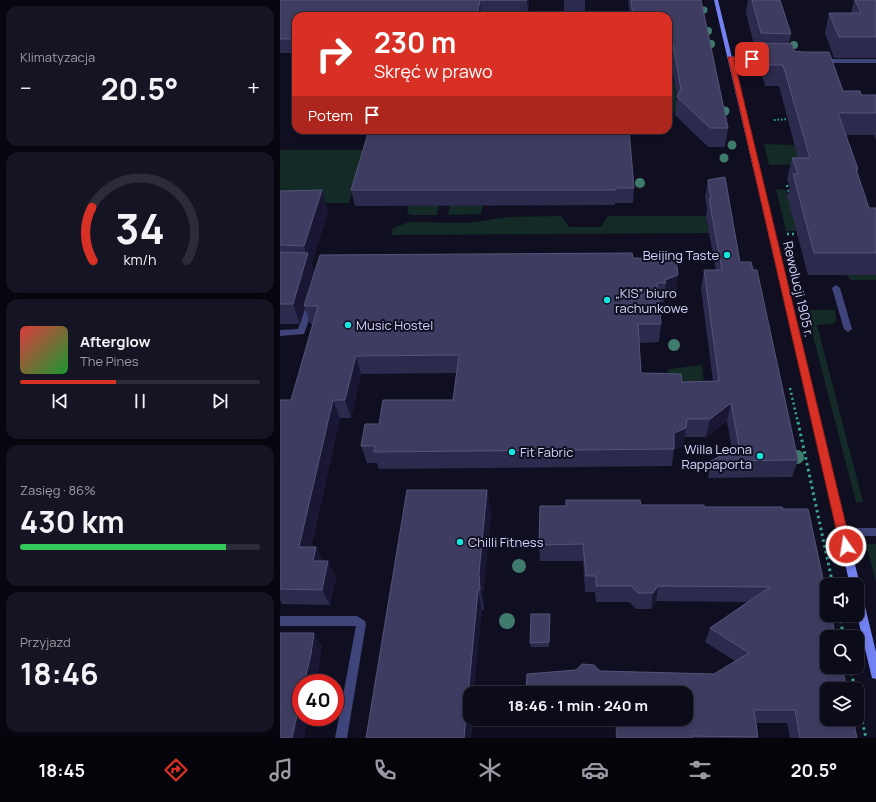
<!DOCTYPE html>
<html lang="pl">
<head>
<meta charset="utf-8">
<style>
  body { margin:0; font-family:Manrope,sans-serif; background:#151422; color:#f1f3f6; height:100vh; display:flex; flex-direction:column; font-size:15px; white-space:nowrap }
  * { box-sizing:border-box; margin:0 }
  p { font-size:13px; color:#9a9ba2 }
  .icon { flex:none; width:22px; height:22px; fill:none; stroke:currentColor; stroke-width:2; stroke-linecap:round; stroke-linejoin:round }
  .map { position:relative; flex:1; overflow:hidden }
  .sheet { display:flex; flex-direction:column; gap:6px; padding:6px; background:#07060e; width:280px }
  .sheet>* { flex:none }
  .banner { position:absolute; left:12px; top:12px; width:380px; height:122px; border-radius:12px; box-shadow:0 2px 6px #0003,0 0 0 1px #2c2b38; background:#d93025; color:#fff; overflow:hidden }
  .controls { position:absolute; left:540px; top:578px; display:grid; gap:8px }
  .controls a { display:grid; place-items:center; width:44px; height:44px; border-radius:8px; background:#0c0b19; box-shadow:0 2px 6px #0003,0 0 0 1px #2c2b38; font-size:20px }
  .speed { position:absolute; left:12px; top:674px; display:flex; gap:8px; font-size:20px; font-weight:700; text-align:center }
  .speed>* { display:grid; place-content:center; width:52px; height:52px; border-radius:50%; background:#0c0b19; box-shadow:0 2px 6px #0003,0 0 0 1px #2c2b38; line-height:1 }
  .speed .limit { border:6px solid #d22; background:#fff; color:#111 }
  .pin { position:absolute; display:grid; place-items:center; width:34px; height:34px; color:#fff; margin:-17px; border-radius:8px; box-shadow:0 2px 6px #0006 }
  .me { position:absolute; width:44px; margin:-22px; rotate:347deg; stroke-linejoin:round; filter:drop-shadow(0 0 3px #0008) }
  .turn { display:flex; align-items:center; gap:14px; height:84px; padding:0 16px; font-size:18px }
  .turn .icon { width:52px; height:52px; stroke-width:2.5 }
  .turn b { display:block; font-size:28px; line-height:34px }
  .then { display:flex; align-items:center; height:38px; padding:0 16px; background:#0003; gap:8px; font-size:15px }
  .big { font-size:30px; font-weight:700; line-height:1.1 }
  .sheet .widget { flex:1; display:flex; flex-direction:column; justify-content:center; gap:6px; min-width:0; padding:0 14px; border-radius:12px; background:#151422 }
  .sheet .dial { align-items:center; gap:0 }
  .dial svg { height:104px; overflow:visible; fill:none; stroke:#2c2b38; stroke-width:7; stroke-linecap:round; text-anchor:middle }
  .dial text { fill:#f1f3f6; stroke:none }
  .song { display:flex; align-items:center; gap:12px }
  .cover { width:48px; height:48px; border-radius:6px; background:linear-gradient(135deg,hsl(0 70% 55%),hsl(130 70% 35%)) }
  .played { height:4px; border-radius:2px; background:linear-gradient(90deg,#d93025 40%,#2c2b38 40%) }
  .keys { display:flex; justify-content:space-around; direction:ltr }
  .heat { display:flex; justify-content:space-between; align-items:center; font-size:22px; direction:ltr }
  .charge { height:6px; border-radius:3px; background:linear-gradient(90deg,#34c759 86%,#2c2b38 0) }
  .trip { position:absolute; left:183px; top:686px; width:230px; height:40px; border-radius:12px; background:#0c0b19; box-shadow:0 2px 6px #0003,0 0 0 1px #2c2b38; font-weight:700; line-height:40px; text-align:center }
  .tabs { display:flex; height:64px; justify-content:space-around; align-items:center; background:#05040a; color:#9a9ba2 }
  .tabs .icon { width:28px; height:28px }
  .tabs .current { color:#d93025 }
  .tabs b { font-size:18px; color:#f1f3f6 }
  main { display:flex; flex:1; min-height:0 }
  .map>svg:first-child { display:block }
  .green { fill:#132a26 }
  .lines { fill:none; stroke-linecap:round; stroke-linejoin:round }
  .path-far2 { stroke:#39a992; stroke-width:2; stroke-dasharray:1.5 2; stroke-linecap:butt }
  .path-far1 { stroke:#39a992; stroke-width:2.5; stroke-dasharray:2 3; stroke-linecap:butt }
  .path { stroke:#39a992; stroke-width:3; stroke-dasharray:2.5 3.5; stroke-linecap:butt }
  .lane { fill:#3f457b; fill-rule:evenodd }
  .secondary { fill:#7382f2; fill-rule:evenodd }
  .tree { fill:#3f7b6c }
  .wall { fill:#2c2a4d }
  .shaded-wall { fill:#191734 }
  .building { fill:#3e3c60; stroke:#555478 }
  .route { fill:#d93025; stroke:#8d1f18 }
  .poi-dot { fill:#15e5dc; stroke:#100f21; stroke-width:1.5 }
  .labels { text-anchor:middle; stroke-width:4; stroke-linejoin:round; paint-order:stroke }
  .poi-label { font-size:13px; fill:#d3d4fb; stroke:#100f21; text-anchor:start }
  .street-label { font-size:13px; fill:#d3d4fb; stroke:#100f21 }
</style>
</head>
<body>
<main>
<section class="sheet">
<div class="widget"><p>Klimatyzacja</p>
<div class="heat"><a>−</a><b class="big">20.5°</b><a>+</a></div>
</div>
<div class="widget dial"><svg viewBox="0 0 100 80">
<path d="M14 69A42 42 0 1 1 86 69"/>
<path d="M14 69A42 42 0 0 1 13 28" stroke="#d93025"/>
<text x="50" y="56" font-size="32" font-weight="700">34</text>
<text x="50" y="72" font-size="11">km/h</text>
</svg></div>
<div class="widget">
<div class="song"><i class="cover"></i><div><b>Afterglow</b><p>The Pines</p></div></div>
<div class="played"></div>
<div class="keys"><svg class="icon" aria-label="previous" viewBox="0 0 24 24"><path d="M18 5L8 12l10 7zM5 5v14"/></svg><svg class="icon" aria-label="pause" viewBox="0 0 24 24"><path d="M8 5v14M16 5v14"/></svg><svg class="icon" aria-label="next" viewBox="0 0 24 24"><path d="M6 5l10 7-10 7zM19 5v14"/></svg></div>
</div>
<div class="widget"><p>Zasięg · 86%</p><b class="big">430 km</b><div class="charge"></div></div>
<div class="widget"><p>Przyjazd</p><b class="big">18:46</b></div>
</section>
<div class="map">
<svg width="596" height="738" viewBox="0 0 596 738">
  <rect width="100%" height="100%" fill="#100f21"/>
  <!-- green -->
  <path class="green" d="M201,15L352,16H201Z
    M396,82L407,85H395L398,111H388V84Z
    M484,144L516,145L520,163L545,164L489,165Z
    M0,150H85L69,203H0Z
    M496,189L506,190L517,231H506Z
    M129,205H159L157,215H130L127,212Z
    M170,205H203L201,214L168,215Z
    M281,216L289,227H321L328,216H429L426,219L429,233L111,235L113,228L129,222L187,223L229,217Z
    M566,274H596V280H571Z
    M531,310H555L556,321L553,324L537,325L583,502H576L527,313Z
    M422,365L426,399L381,388L389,369Z
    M586,544H596V582Z"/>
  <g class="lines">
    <!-- path-far2 -->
    <path class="path-far2" d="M494,120L508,119"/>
    <!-- path-far1 -->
    <path class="path-far1" d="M507,185L509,192
      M507,234H518
      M510,388L518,423"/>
    <!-- path -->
    <path class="path" d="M518,422L553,585
      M559,615L564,637
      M570,667L575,689
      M577,698L586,738"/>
    <!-- lane -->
    <path class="lane" d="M451,56L490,59L493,61L490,63L449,59V57Z
      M596,59V63H541L538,61L541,59Z
      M556,285L560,288L572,329L568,332L564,329L552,288Z
      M30,303L34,306L24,334L0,336V330L18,329L26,306Z
      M562,528H596V536H562L559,535L557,532L559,529Z
      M0,616H77L85,621L86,624L67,738H55L76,626H0Z"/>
    <!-- secondary -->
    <path class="secondary" d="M434,0H438L580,585L577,589V585H570Z
      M577,589L580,591L582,594L596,652V679L592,678L591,674L577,615Z"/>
  </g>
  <!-- trees -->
  <g class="tree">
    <circle cx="424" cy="10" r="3.5"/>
    <circle cx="428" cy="31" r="4"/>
    <circle cx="431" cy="44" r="4"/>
    <circle cx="514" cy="45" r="4"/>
    <circle cx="445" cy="111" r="4.5"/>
    <circle cx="452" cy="145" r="4.5"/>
    <circle cx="444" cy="158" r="4.5"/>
    <circle cx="360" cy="183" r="5"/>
    <circle cx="394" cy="345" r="6"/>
    <circle cx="517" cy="457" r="7"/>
    <circle cx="239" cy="566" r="7"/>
    <circle cx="227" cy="621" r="8"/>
  </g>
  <!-- wall -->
  <path class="wall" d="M0,0H249L248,14L16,16V53H0Z
    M284,0H305V15H284Z
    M348,0H421L448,128L445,147H428L395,115L397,96L391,63H388V16H350Z
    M468,0H500L511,34L509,44L514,51L563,91L581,95H596V140L594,135H566L578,169L577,173L589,208H596V275H528L507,196L510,187L507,179L512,158H518L499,86H485L479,64L480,57H477L466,13Z
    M574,0H596V58H554L545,33L549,13H571Z
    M428,180L460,262L518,460L512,477L428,478L431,461L452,450L447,421L426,437H405L403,446L394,449L392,466L99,469L97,463H87L81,446L99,424L173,400L177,373L81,374L71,418H60L31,547H36L43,561L56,577L50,605L2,604L0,600V400H11L33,324H30L25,308L20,324H0V191L48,211L32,263L34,272L353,258L396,259V294L384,298V302H379L381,324L379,342L359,343L361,373L402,382L433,381L421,289L424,270H436L426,217L427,210L425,198Z
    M354,188L353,203H335V205L75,206L71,190Z
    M207,490L211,513L203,593L204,610H202L190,719H192L191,738H86Z
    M361,505L503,509L577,738H510L507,723H476L478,737L477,738H336L335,721H248L247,719H406L320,671L434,674L455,661L425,642L430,628L467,602L376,601L371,609H356L349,602H316L315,592H305L303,561H260L259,545Z
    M270,619L269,647H251L250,643Z"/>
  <!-- shaded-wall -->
  <path class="shaded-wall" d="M200,0L201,16H197Z
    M247,0H249L248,14Z
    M42,190L48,211L32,263L35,274L24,306L25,308L20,324L13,304L27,256L24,246Z
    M398,275L396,294L384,298L386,283L385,280Z
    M76,356L81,374L71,418L65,400Z
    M53,400L60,418L27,563L19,547Z
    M451,403L447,421L426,437L430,419Z
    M406,428L403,446L394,449V433Z
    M207,490L211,513L203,593L204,610L200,590L199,573Z
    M36,547L44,563L33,561Z
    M48,561L56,577L50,605L42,590Z
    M378,586L376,601L371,609L373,593Z
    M198,590L202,610L194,693H190V719H192L191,738H184Z
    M34,633L42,647L39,668L36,683H24Z
    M21,697V717H29L24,738H12Z"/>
  <!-- building -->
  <path class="building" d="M0,0H247H200L197,16H16V39H0Z
    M351,0H421L448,128H430L397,97L401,89L393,45H388V16H353Z
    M472,0H500L511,34L481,33Z
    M575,0H596V37H559L549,13H581Z
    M483,43L512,44L514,51L523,52H549L563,91H580L581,95H596V113H558L578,169H576L589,208H596V253H534L513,174H518L512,158H530L503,65H489Z
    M89,130H349L354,188H336V190H71Z
    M445,177L460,262H471L473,270H477L518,460L431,461L459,446L451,403L430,419H407L406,428L394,433V449L94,452L95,446H81L85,424H99L103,400H173L179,355L76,356L65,400H53L19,547H36L33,561H48L42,590L0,589V400H11L38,306H24L40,255L352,253L353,258L396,259L398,275L385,280L386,283H377L381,324H358L361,373L401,374L402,382L439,381L424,270H442L429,199H431L428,180Z
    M42,190L24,246L0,245V191Z
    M0,252L28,253L13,304H0Z
    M127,490H207L199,573L200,590H198L184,738H86Z
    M286,500H360L361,505H424V507H502L503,509H528L547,597V615H551L556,637H547V667H562L567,689H547V719H573L577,738H520L515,710H474L478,737L411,736L412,738H337V719H406V693H246L247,674L296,670L302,664L314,665L320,671L434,674L469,653L430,628L490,587L378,586L373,593H358L351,586H316V576H306L303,544L259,545L260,506H286Z
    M251,614H270L269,642L250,643Z
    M0,633H34L31,654L24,683H21V697L12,738H0Z"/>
  <!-- route -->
  <path class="route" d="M448,57H472L475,59L472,61L454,60L571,546L569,549L566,550L562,549L560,546Z"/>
  <!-- markers -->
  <g class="poi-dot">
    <circle cx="447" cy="255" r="4"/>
    <circle cx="327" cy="300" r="4"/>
    <circle cx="68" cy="325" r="4"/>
    <circle cx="232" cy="452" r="4"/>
    <circle cx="480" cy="456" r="4"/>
    <circle cx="180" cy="542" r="4"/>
  </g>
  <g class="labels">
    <!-- poi labels -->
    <g class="poi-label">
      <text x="439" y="260" text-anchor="end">Beijing Taste</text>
      <text x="335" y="298">„KIS” biuro<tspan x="335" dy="15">rachunkowe</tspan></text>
      <text x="76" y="330">Music Hostel</text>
      <text x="472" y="454" text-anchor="end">Willa Leona<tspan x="472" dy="15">Rappaporta</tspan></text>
      <text x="240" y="457">Fit Fabric</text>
      <text x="188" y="547">Chilli Fitness</text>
    </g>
    <!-- street labels -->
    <g class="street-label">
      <text transform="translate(519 289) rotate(77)" y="5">Rewolucji 1905 r.</text>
    </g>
  </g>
</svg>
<div class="controls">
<a><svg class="icon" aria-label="sound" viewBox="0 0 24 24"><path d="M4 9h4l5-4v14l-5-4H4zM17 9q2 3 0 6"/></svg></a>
<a><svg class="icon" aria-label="search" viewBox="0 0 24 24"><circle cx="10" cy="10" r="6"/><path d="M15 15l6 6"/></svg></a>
<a><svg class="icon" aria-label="layers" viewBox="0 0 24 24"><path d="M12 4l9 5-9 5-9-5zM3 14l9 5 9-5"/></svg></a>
</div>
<div class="speed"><div class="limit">40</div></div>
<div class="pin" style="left:472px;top:59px;background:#d93025"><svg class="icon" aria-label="arrive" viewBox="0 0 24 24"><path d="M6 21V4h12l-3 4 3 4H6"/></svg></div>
<svg class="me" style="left:566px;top:546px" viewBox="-20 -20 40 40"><circle r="17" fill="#d93025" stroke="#fff" stroke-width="3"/><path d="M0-11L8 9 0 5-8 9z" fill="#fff"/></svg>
<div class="trip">18:46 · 1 min · 240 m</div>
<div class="banner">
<div class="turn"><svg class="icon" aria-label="right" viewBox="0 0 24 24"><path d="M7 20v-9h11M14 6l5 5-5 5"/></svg><div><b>230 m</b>Skręć w prawo</div></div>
<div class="then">Potem<svg class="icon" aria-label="arrive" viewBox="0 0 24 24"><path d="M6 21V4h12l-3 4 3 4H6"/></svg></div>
</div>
</div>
</main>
<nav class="tabs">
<b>18:45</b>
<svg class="icon current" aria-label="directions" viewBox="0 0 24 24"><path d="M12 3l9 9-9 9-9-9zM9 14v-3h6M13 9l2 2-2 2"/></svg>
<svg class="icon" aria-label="music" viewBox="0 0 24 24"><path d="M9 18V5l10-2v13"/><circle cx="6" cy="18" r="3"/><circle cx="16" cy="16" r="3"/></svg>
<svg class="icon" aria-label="phone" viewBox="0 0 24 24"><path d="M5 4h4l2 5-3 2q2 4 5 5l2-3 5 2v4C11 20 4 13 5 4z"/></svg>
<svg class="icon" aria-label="climate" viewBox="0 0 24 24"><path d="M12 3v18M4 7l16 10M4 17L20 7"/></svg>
<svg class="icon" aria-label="car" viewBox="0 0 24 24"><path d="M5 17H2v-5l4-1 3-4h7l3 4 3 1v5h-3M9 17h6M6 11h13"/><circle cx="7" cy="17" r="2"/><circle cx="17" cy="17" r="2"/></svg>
<svg class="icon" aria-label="filters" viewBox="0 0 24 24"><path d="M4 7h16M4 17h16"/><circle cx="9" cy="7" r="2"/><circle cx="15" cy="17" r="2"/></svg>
<b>20.5°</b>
</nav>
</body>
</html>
